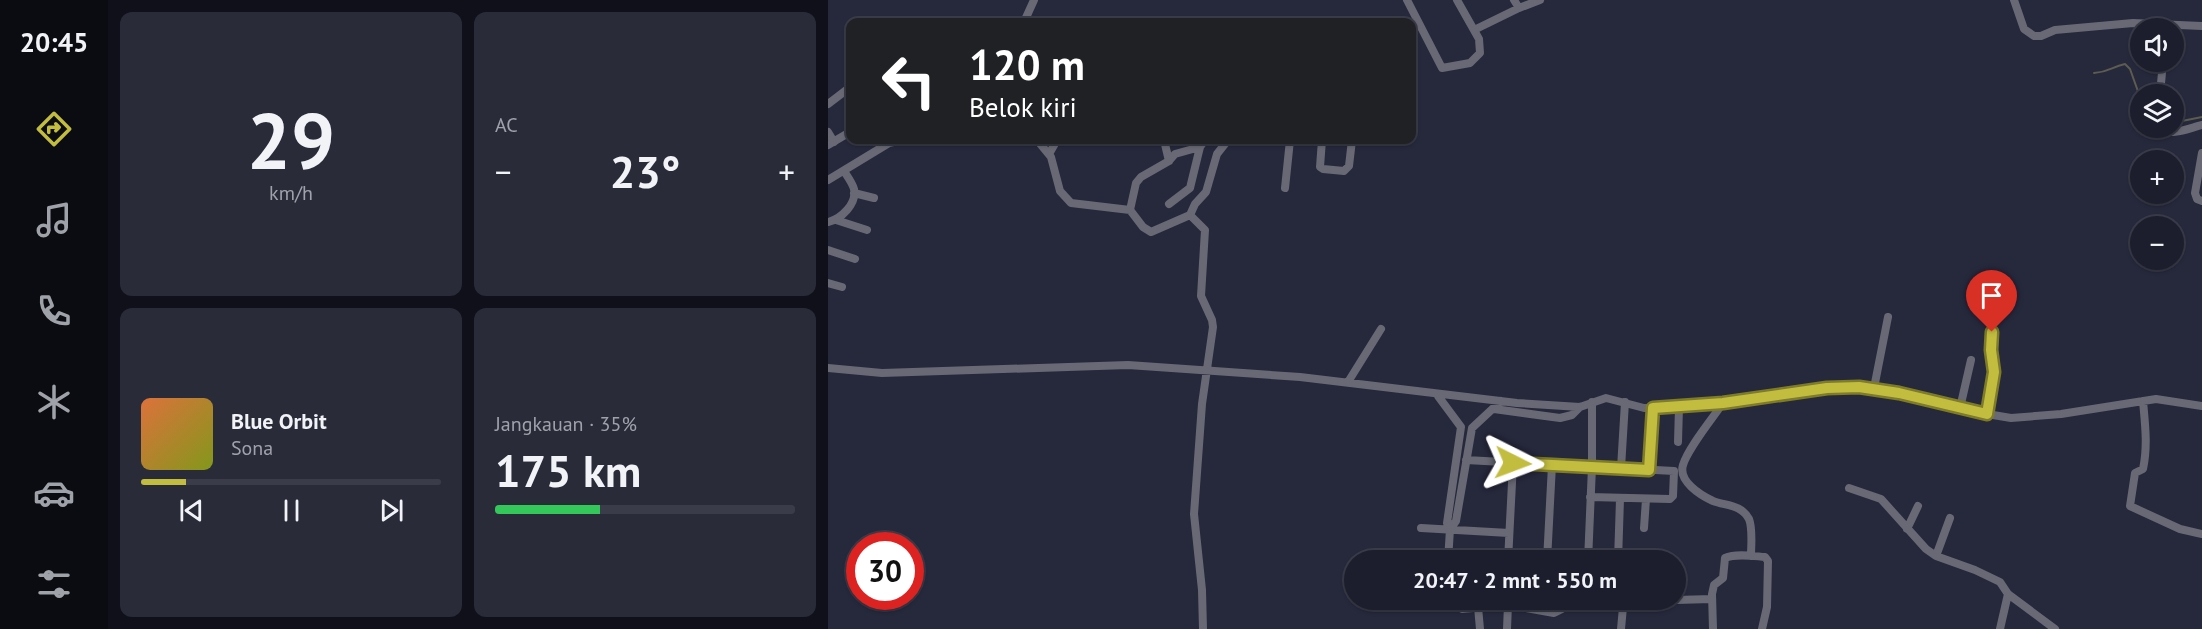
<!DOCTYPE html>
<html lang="id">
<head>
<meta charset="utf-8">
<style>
  body { margin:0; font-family:"PT Sans",sans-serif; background:#292b39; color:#f1f3f6; height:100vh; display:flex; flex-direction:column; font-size:22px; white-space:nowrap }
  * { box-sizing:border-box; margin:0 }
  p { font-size:20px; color:#a0a2aa }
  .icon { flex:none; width:33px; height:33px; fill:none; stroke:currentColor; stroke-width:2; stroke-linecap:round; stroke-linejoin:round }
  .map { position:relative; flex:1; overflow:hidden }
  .sheet { display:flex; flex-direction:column; gap:12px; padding:12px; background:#0f1019; width:720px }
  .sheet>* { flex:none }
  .hud { position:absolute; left:18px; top:18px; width:570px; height:126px; border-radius:12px; box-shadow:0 2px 4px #0004,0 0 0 2px #3a3c49; background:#202124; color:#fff; overflow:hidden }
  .buttons { position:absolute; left:1302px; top:18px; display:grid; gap:12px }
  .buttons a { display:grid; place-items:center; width:54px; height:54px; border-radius:50%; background:#1c1e2d; box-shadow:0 2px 4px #0004,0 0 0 2px #3a3c49; font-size:30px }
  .speed { position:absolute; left:18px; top:532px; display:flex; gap:12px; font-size:30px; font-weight:700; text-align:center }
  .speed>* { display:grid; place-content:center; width:78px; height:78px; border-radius:50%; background:#1c1e2d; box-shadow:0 2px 4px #0004,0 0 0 2px #3a3c49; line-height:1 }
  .speed .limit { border:9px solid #d22; background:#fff; color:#111 }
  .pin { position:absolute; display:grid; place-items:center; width:51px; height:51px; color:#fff; margin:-62px -26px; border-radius:50% 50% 50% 0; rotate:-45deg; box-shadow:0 0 6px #0007 }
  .pin .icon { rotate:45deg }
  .me { position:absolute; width:66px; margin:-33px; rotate:93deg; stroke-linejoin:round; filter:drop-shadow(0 0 4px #0008) }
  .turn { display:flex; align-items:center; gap:21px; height:126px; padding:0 24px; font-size:27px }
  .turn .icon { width:78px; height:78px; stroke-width:2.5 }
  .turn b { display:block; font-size:42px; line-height:51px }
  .big { font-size:45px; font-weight:800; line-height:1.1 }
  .sheet .tile { flex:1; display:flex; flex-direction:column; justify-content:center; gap:9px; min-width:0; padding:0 21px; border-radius:12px; background:#292b39 }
  .sheet .dial { align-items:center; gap:0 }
  .dial b { font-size:78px; line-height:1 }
  .song { display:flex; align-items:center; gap:18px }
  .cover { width:72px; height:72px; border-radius:9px; background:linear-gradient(135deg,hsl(20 70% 55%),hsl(70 70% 35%)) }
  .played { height:6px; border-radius:3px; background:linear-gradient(90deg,#c2bd3f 15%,#3a3c49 15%) }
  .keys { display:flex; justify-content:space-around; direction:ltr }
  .heat { display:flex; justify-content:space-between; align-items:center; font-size:33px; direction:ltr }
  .charge { height:9px; border-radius:4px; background:linear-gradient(90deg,#34c759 35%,#3a3c49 0) }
  .sheet .tiles { flex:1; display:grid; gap:12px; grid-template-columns:repeat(2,1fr) }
  .trip { position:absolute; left:516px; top:550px; width:342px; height:60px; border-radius:30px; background:#1c1e2d; box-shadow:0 2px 4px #0004,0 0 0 2px #3a3c49; font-weight:800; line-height:60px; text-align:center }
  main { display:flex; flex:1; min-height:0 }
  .tabs { display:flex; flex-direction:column; width:108px; justify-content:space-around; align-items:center; background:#0b0c12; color:#a0a2aa }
  .tabs .icon { width:42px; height:42px }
  .tabs .on { color:#c2bd3f }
  .tabs b { font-size:27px; color:#f1f3f6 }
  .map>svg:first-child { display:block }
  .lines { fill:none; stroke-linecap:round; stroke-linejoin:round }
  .stream { stroke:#5c5c50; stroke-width:2 }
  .street { stroke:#686974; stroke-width:8 }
  .route-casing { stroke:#7e7b29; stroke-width:15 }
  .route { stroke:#c2bd3f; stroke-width:10 }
</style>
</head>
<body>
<main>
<nav class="tabs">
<b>20:45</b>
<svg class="icon on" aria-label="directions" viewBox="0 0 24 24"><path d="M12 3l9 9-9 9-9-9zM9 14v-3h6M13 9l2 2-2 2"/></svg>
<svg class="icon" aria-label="music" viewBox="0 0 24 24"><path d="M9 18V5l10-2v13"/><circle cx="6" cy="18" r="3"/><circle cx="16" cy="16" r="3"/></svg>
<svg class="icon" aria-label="phone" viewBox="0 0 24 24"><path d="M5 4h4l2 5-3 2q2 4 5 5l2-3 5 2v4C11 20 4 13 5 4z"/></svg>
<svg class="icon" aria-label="climate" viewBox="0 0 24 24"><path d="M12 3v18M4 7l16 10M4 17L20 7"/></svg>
<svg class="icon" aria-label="car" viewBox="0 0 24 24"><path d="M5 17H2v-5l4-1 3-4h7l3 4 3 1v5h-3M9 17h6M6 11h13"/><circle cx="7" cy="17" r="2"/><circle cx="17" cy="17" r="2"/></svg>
<svg class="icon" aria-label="filters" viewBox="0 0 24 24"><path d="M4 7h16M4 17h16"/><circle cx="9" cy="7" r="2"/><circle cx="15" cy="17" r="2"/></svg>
</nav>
<section class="sheet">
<div class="tiles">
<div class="tile dial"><b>29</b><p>km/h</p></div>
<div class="tile"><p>AC</p>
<div class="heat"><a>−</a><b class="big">23°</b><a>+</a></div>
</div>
<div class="tile">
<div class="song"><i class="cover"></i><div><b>Blue Orbit</b><p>Sona</p></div></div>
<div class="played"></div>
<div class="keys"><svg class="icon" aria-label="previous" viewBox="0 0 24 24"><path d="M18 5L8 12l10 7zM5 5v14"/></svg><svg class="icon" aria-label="pause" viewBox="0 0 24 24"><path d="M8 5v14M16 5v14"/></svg><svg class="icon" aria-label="next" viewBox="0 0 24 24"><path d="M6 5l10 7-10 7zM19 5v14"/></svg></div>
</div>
<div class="tile"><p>Jangkauan · 35%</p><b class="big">175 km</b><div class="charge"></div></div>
</div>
</section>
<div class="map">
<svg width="1374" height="629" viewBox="0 0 1374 629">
  <rect width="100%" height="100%" fill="#26283c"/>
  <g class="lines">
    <!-- stream -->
    <path class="stream" d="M1266,73C1282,72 1283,67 1297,64L1302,69L1312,97
      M1346,115L1354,121L1374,117"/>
    <!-- street -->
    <path class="street" d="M579,0L614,68L642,63L652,53L651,39L629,0
      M686,0L691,8
      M1186,0L1196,29L1206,36H1213L1227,30L1305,23L1374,26
      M196,22L206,0
      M646,30L691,8L712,0
      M1332,94L1335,62
      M0,104L21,88
      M1331,128C1343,137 1361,128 1374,125
      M0,132L6,142
      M209,140L223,157L232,191L243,203L302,210L315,227L323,232L362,215L377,230L373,296L384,320L385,327L374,404L366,514L374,590L375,629
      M336,140L341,161
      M494,140L492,167L495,169L516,171L521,166L524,140
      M0,145L22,132
      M1374,153L1367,193L1369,199L1374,201
      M221,154L229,140
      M0,180L61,143L74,140
      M457,188L462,140
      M26,193L46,198
      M341,204L362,188L372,147L377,140
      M302,210L308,183L313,177L341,161L347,154L372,147
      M362,215L367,204L378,192L389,154L400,140
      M8,220L39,230
      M0,222C13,219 29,204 26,189C24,182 19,176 16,171
      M0,250L27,259
      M0,283L14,287
      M0,368L54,373L300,365L472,377L689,403L752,407L778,398L816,408L851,407L895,403L976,390L1016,387L1046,388L1159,414L1183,418L1233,414L1328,399L1374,406
      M520,382L553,329
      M1046,388L1060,317
      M610,396L633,427L619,523L622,529L620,561
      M1315,401C1317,424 1320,446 1315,469L1307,473L1302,506L1352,529L1374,534
      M895,403C884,419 860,448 855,465C850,481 872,495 885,501C898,506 913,504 921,519C925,529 923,545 923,556
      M1132,408L1143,360
      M666,409L732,418L744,415L752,407
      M1159,414L1166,372L1163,350L1164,332
      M850,442L851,407
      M638,460L846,471L845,496L842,499L762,497
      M793,468L797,402
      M821,470L825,408
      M1021,488L1053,499L1098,549L1108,556L1147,570L1172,582L1180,594L1227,629
      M593,528L681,533
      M816,528L818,499
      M622,529L628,521L644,428L673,401
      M1079,529L1090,506
      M1108,556L1122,518
      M621,559L642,561
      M680,561L685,463
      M719,561L724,465
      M760,561L764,467V402
      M790,561L792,499
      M620,600L634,609L680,605L726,613L734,609L738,600
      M769,600C775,610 785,608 795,607
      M848,600L883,599
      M650,607L652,629
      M679,629L680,605
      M793,629L795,607L798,601L802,600
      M885,629L884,594L886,585L895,578L897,558C908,553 925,556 937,557L940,561L939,607L934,629
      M1172,629L1180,594"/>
  </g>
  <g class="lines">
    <!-- route casing -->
    <g class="route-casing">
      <path id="route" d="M685,463L821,470L825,408L895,403L999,388L1031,387L1071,393L1159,414L1166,372L1163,350L1164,332"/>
    </g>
    <!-- route -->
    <use href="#route" class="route"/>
  </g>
</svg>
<div class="buttons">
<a><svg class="icon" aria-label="sound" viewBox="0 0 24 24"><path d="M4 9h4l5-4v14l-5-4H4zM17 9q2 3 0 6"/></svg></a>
<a><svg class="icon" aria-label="layers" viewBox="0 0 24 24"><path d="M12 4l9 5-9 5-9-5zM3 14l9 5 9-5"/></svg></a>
<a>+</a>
<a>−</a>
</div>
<div class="speed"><div class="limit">30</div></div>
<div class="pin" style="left:1164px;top:332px;background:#d93025"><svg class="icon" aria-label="arrive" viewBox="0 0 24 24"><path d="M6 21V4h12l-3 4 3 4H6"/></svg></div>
<svg class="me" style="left:685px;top:463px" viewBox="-20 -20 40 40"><path d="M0-17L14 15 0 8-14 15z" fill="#c2bd3f" stroke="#fff" stroke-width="4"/></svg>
<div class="trip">20:47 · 2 mnt · 550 m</div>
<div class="hud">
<div class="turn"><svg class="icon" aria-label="left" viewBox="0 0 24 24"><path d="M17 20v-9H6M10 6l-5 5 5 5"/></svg><div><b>120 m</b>Belok kiri</div></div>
</div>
</div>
</main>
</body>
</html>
